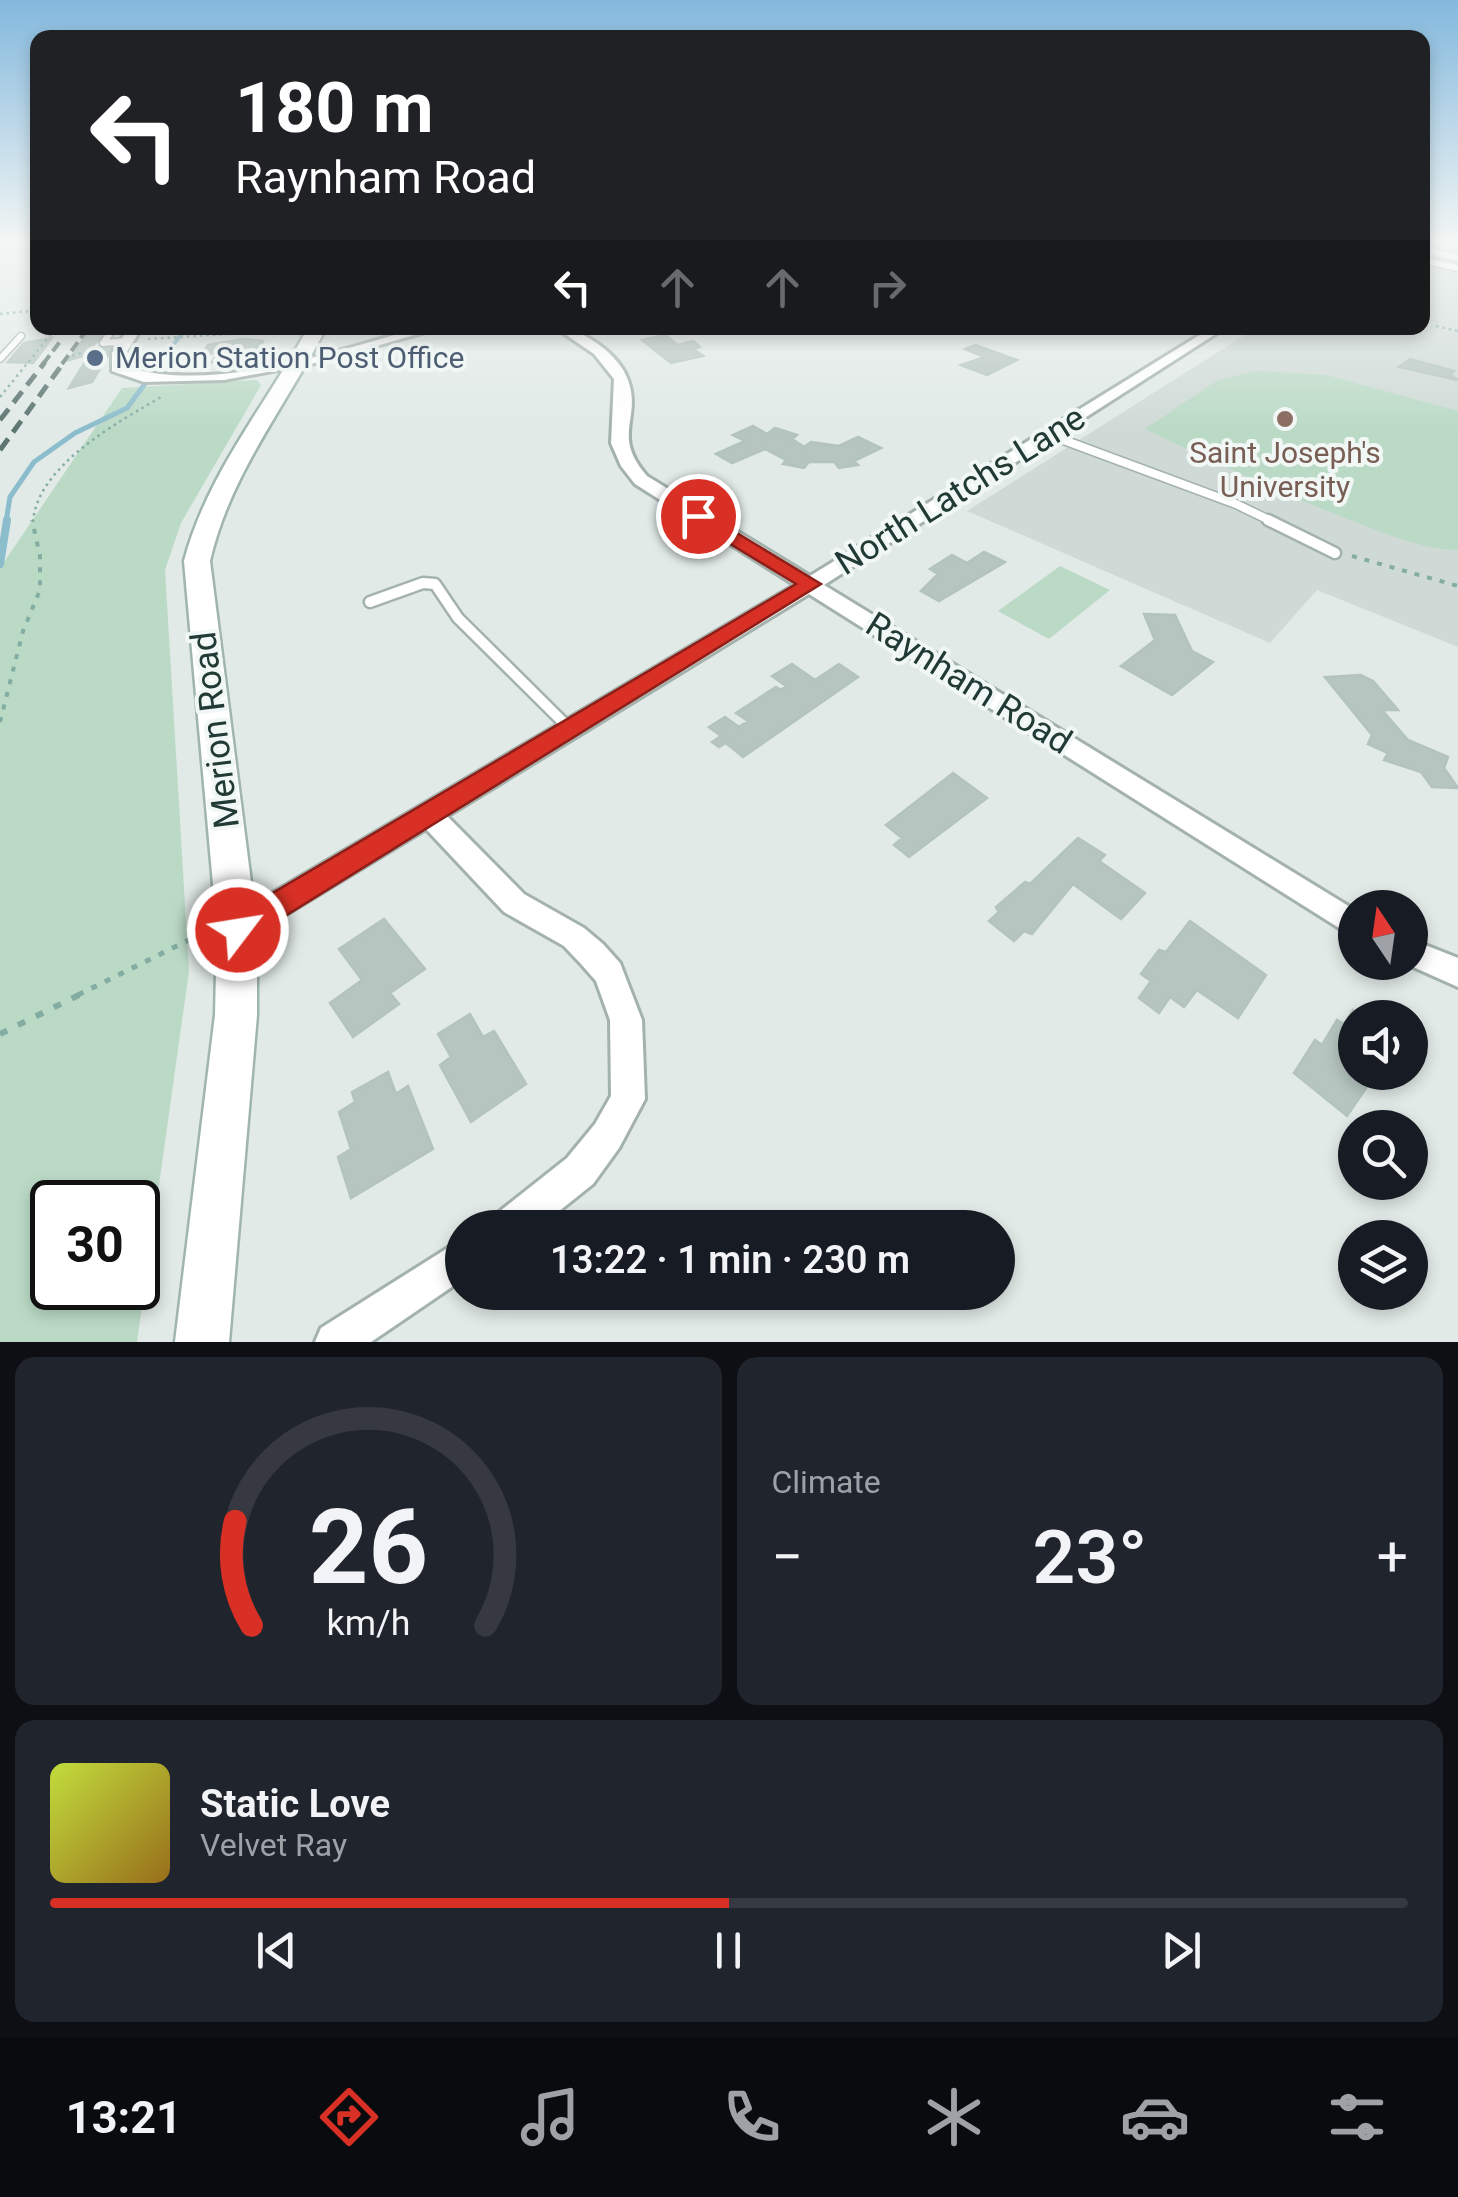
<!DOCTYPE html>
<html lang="en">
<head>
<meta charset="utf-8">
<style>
  body { margin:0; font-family:Roboto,sans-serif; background:#20242c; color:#f1f3f6; height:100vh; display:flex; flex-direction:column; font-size:38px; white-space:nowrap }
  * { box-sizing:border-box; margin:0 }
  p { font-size:32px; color:#9ea1a6 }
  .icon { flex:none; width:55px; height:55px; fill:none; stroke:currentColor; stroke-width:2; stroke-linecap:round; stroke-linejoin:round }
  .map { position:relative; height:1342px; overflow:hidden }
  .details { display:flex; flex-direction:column; gap:15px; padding:15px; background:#0d0f14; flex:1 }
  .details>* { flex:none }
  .guide { position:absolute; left:30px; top:30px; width:1400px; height:305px; border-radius:20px; box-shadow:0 5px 15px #0003; background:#202124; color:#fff; overflow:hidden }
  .needle { width:65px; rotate:347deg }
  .fabs { position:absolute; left:1338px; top:890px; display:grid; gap:20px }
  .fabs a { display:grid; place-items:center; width:90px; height:90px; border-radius:50%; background:#171b24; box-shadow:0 5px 15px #0003; font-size:50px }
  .speed { position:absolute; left:30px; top:1180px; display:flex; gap:20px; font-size:50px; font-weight:700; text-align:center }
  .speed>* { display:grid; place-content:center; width:130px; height:130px; border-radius:50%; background:#171b24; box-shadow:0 5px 15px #0003; line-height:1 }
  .speed .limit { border:5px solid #111; border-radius:15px; background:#fff; color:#111 }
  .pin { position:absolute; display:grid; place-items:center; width:85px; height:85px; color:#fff; margin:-42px; border:5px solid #fff; border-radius:50%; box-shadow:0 2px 10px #0007 }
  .me { position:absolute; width:110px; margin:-55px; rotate:59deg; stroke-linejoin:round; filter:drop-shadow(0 0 8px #0008) }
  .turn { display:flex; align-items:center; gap:35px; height:210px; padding:0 40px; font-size:45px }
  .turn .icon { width:130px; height:130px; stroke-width:2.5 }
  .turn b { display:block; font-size:70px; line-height:85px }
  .lanes { display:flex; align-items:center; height:95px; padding:0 40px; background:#0003; justify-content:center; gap:50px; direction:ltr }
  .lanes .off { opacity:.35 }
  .big { font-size:75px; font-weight:600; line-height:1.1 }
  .details .card { flex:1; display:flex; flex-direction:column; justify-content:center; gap:15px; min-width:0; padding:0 35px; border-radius:20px; background:#20242c }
  .details .dial { align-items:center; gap:0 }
  .dial svg { height:260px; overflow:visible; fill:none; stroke:#363941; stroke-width:7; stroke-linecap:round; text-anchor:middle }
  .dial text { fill:#f1f3f6; stroke:none }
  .song { display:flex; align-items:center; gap:30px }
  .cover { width:120px; height:120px; border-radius:15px; background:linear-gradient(135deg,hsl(70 70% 55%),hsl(40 70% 35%)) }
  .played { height:10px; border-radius:5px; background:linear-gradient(90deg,#d93025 50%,#363941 50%) }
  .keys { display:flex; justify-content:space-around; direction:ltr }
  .heat { display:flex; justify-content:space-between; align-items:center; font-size:55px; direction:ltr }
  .details .tiles { flex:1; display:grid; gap:15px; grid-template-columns:1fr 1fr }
  .card:last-child { grid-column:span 2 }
  .trip { position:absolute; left:445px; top:1210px; width:570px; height:100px; border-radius:50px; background:#171b24; box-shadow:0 5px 15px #0003; font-weight:600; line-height:100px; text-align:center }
  .tabs { display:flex; height:160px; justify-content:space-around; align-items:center; background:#090b0e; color:#9ea1a6 }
  .tabs .icon { width:70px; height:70px }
  .tabs .active { color:#d93025 }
  .tabs b { font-size:45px; color:#f1f3f6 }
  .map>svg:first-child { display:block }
  .built { fill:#cfdad6 }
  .green { fill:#bbdac6; fill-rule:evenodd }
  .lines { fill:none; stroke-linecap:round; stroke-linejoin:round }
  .stream-far2 { stroke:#8cbdcc; stroke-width:4 }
  .stream-far1 { stroke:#8cbdcc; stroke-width:5 }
  .stream { stroke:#8cbdcc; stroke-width:8 }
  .building { fill:#b6c5c0; stroke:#b3c3be; stroke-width:2.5 }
  .lane-far3-casing { stroke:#a4b2ae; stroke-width:9 }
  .lane-far2-casing { stroke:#a4b2ae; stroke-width:11 }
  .lane-far1-casing { stroke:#a4b2ae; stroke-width:15 }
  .lane-casing { stroke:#a4b2ae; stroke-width:19 }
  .street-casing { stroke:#a4b2ae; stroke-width:6 }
  .secondary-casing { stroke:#a0b5af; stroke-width:5 }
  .path-far3 { stroke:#83aca3; stroke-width:2.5; stroke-dasharray:2.5 4; stroke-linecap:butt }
  .path-far2 { stroke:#83aca3; stroke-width:4; stroke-dasharray:5 8; stroke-linecap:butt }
  .path-far1 { stroke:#83aca3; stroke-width:5; stroke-dasharray:6 9; stroke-linecap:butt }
  .path { stroke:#83aca3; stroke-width:6; stroke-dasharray:8 12; stroke-linecap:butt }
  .lane-far3 { stroke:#fff; stroke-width:6 }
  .lane-far2 { stroke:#fff; stroke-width:8 }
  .lane-far1 { stroke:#fff; stroke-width:10 }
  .lane { stroke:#fff; stroke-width:14 }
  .street { fill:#fff; fill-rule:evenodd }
  .secondary { fill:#fff; fill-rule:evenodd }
  .rail-far1 { stroke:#5d7571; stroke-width:4; stroke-dasharray:11 5; stroke-linecap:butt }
  .rail { stroke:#5d7571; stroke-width:5; stroke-dasharray:14 8; stroke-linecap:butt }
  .route { fill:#d93025; stroke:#8d1f18; stroke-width:2.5 }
  .service-dot { fill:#5c6f8a; stroke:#f1f7f4; stroke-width:4 }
  .education-dot { fill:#8d6e63; stroke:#f1f7f4; stroke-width:4 }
  .labels { text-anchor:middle; stroke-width:8; stroke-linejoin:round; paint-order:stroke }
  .far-service-label { font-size:30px; fill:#4e5e75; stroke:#f1f7f4; text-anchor:start }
  .far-education-label { font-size:30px; fill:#785e54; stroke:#f1f7f4 }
  .street-label { font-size:35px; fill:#223a35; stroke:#f1f7f4 }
</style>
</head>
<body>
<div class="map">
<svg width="1458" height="1342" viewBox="0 0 1458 1342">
  <rect width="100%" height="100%" fill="#e1eae7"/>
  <!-- built -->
  <path class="built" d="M1423,242H1458V647L1317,590L1270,643L967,511L1256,328H1422Z"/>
  <!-- green -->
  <path class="green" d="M1257,371L1326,375L1458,411V550C1421,549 1387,534 1353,521C1282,494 1214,462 1145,429L1218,380Z
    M257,380L261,385L181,523L165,570L189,971L137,1342H0V568L122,388ZM138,1202V1288H52V1202Z
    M1060,566L1110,590L1049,639L998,611Z"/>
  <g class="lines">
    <!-- stream-far2 -->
    <path class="stream-far2" d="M159,364L186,328"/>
    <!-- stream-far1 -->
    <path class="stream-far1" d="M6,522L10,497L34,462L75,433L127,408L161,362"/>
    <!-- stream -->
    <path class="stream" d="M0,564L7,520"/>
  </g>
  <!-- building -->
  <path class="building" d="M110,328L89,349L113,347L92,382L69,388L90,354L69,360L90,330Z
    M665,335L678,345L693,341L700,347L693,349L703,356L671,363L642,340Z
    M52,338L33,363L8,362L24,343Z
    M243,339L263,341L257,351L232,352L227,361L212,362L218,353L202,354L208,345Z
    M975,345L1017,360L987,375L961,365L985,357L965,349Z
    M1410,359L1454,371L1450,375L1458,380L1399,367Z
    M753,426L767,434L775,428L797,435L792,439L804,447L811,442L839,446L858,437L881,448L854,461L858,465L839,468L834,462H809L804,468L783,464L786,460L765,449L732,463L716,454L745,441L733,435Z
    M984,552L1005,562L939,601L921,591L938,574L930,569L952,555L967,563Z
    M1144,614L1175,615L1192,651L1213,662L1172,695L1121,666L1155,640Z
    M792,664L815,680L839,664L858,677L743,757L726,743L719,747L712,742L721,736L709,727L725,717L739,727L748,721L736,713L776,687L781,690L786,686L772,676Z
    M1361,675L1373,681L1398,710H1382L1408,740L1448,757L1444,768L1458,788L1432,787L1421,772L1384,760L1388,753L1368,744L1372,735L1325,677Z
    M953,773L987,798L909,857L894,845L902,838L886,825Z
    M1078,838L1105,855L1099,861L1145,893L1121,919L1073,884L1032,934L1024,931L1014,941L989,921L999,912L996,907L1025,882L1030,884Z
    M384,919L425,969L390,993L399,1004L353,1037L330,1003L362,980L339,949Z
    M1190,921L1266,975L1238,1018L1197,990L1184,1007L1170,997L1159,1013L1139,998L1151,981L1141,974L1159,950L1166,952Z
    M1353,1010L1364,1018H1355V1072H1377L1347,1116L1294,1073L1315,1040L1322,1045L1337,1020L1344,1024Z
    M470,1014L483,1037L494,1031L526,1084L471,1122L440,1065L451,1057L438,1034Z
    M388,1072L396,1094L408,1086L433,1149L351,1198L338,1157L351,1149L339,1112L355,1102L352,1092Z"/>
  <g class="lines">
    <!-- lane-far3 casing -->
    <g class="lane-far3-casing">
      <path id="lane-far3" d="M1422,249L1458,258
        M1422,260L1458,268
        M114,328L103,343L127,341
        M0,359L21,336"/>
    </g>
    <!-- lane-far2 casing -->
    <g class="lane-far2-casing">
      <path id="lane-far2" d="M1050,435L1236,504L1273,522"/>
    </g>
    <!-- lane-far1 casing -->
    <g class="lane-far1-casing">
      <path id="lane-far1" d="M1268,520L1335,553
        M370,602L423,583L435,584L458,618L569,728"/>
    </g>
    <!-- lane casing -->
    <g class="lane-casing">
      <path id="lane" d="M566,725L570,729"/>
    </g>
    <!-- street casing -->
    <g class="street-casing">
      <path id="street" d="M129,328H142L126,353L124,366C208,395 337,351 419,328H439L320,362L224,380L144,382L112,371V353Z
        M556,328C582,328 619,354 628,380C642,419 611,435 647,476L810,576L1211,328H1225L824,585L1355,910V938L809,594L447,816L524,894L584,928L603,944L620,963L642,1020L645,1099L619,1148L593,1184L538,1228H489L495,1215L567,1158L595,1124L611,1096L610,1020L596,981L581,964L564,946L504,912L426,829L247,938L237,942L227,938L222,929L227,920L795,585L635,484L621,466L611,443L614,379L594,354Z
        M1410,939L1458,958V987L1402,962H1410Z
        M462,1239V1280L371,1342H315L321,1328Z"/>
    </g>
    <!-- secondary casing -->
    <g class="secondary-casing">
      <path id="secondary" d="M308,328H326C286,406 230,474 210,561L257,929V1015L229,1342H175L215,1015L217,929L184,561C207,474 265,406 308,328Z"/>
    </g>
    <!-- path-far3 -->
    <path class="path-far3" d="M0,314L30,311
      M1436,326L1458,331
      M148,339L228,334
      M66,358L90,350
      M0,397L56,328
      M33,522C37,465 120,421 163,396"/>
    <!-- path-far2 -->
    <path class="path-far2" d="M1352,556L1458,586
      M0,722L23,631L40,590V556L32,520"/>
    <!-- path-far1 -->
    <path class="path-far1" d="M78,995L205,932"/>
    <!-- path -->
    <path class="path" d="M0,1034L83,993"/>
    <!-- lane-far3 -->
    <use href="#lane-far3" class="lane-far3"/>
    <!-- lane-far2 -->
    <use href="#lane-far2" class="lane-far2"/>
    <!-- lane-far1 -->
    <use href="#lane-far1" class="lane-far1"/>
    <!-- lane -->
    <use href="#lane" class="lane"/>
    <!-- street -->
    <use href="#street" class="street"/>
    <!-- secondary -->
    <use href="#secondary" class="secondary"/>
    <!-- rail-far1 -->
    <path class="rail-far1" d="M43,364L62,339
      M62,364L88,328"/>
    <!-- rail -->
    <path class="rail" d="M0,420L45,362
      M0,450L64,362"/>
  </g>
  <!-- sky -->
  <linearGradient id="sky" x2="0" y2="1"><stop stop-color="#83b8dd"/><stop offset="0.56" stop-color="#f2f6f4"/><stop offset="1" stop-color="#f2f6f4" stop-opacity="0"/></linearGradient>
  <rect width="1458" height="429" fill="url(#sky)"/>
  <!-- route -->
  <path class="route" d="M691,513H704L821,584L248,939L238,943L227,939L223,930L227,920L796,584L691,520Z"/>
  <!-- markers -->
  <circle class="service-dot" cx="95" cy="358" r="10"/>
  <circle class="education-dot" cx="1285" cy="419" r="10"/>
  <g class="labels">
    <!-- far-service labels -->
    <g class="far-service-label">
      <text x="115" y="368">Merion Station Post Office</text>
    </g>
    <!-- far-education labels -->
    <g class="far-education-label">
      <text x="1285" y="463">Saint Joseph's<tspan x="1285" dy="34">University</tspan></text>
    </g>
    <!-- street labels -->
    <g class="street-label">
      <text transform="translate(960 490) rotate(-32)" y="12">North Latchs Lane</text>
      <text transform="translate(969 683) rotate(32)" y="12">Raynham Road</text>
      <text transform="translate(215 730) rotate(-97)" y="12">Merion Road</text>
    </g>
  </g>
</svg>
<div class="fabs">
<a><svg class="needle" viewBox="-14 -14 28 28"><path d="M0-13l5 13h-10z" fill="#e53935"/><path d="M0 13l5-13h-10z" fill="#9ea1a6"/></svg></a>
<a><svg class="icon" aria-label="sound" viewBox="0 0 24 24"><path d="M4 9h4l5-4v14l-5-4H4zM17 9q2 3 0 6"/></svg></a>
<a><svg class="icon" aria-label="search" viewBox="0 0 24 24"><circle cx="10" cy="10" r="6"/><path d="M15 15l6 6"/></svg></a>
<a><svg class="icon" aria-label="layers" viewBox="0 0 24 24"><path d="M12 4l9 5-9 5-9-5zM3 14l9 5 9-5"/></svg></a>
</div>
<div class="speed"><div class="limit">30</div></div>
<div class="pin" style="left:698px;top:516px;background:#d93025"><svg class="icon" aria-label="arrive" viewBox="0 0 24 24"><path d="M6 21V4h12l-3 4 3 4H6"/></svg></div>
<svg class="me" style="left:238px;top:930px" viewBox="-20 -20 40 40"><circle r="17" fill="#d93025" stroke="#fff" stroke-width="3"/><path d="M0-11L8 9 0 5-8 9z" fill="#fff"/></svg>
<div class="trip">13:22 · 1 min · 230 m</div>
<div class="guide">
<div class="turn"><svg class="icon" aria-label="left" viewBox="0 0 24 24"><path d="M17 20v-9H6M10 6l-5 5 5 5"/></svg><div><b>180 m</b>Raynham Road</div></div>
<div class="lanes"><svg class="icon" aria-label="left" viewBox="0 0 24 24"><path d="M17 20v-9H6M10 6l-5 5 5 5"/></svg><svg class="icon off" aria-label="ahead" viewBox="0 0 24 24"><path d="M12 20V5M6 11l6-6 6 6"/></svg><svg class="icon off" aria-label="ahead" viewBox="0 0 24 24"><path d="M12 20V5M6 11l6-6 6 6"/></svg><svg class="icon off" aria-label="right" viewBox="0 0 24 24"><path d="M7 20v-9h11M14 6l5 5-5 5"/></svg></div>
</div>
</div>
<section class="details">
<div class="tiles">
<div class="card dial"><svg viewBox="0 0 100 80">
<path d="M14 69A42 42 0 1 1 86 69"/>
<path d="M14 69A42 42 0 0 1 9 37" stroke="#d93025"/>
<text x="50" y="56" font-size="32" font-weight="700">26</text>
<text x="50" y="72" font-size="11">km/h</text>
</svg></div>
<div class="card"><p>Climate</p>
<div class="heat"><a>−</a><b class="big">23°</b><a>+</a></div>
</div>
<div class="card">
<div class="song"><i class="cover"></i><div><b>Static Love</b><p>Velvet Ray</p></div></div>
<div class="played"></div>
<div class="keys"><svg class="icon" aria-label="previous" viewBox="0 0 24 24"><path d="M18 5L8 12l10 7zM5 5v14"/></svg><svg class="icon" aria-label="pause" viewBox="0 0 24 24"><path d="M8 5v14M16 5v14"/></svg><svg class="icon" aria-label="next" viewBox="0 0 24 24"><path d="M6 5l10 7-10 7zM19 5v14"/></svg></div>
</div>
</div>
</section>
<nav class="tabs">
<b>13:21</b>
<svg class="icon active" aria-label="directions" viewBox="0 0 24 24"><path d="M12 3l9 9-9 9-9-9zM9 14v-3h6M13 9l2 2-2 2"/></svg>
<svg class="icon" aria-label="music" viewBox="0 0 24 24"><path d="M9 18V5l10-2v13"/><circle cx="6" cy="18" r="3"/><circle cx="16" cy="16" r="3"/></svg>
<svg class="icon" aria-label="phone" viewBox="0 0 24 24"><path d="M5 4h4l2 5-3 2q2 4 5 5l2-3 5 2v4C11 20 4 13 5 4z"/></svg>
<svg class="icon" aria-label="climate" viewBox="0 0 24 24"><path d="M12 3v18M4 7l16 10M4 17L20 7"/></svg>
<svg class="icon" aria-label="car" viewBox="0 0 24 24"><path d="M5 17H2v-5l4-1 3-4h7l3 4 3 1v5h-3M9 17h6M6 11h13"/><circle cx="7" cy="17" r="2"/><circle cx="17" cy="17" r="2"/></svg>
<svg class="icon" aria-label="filters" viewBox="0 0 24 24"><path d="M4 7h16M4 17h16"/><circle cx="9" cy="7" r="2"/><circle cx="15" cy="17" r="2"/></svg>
</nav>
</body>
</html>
